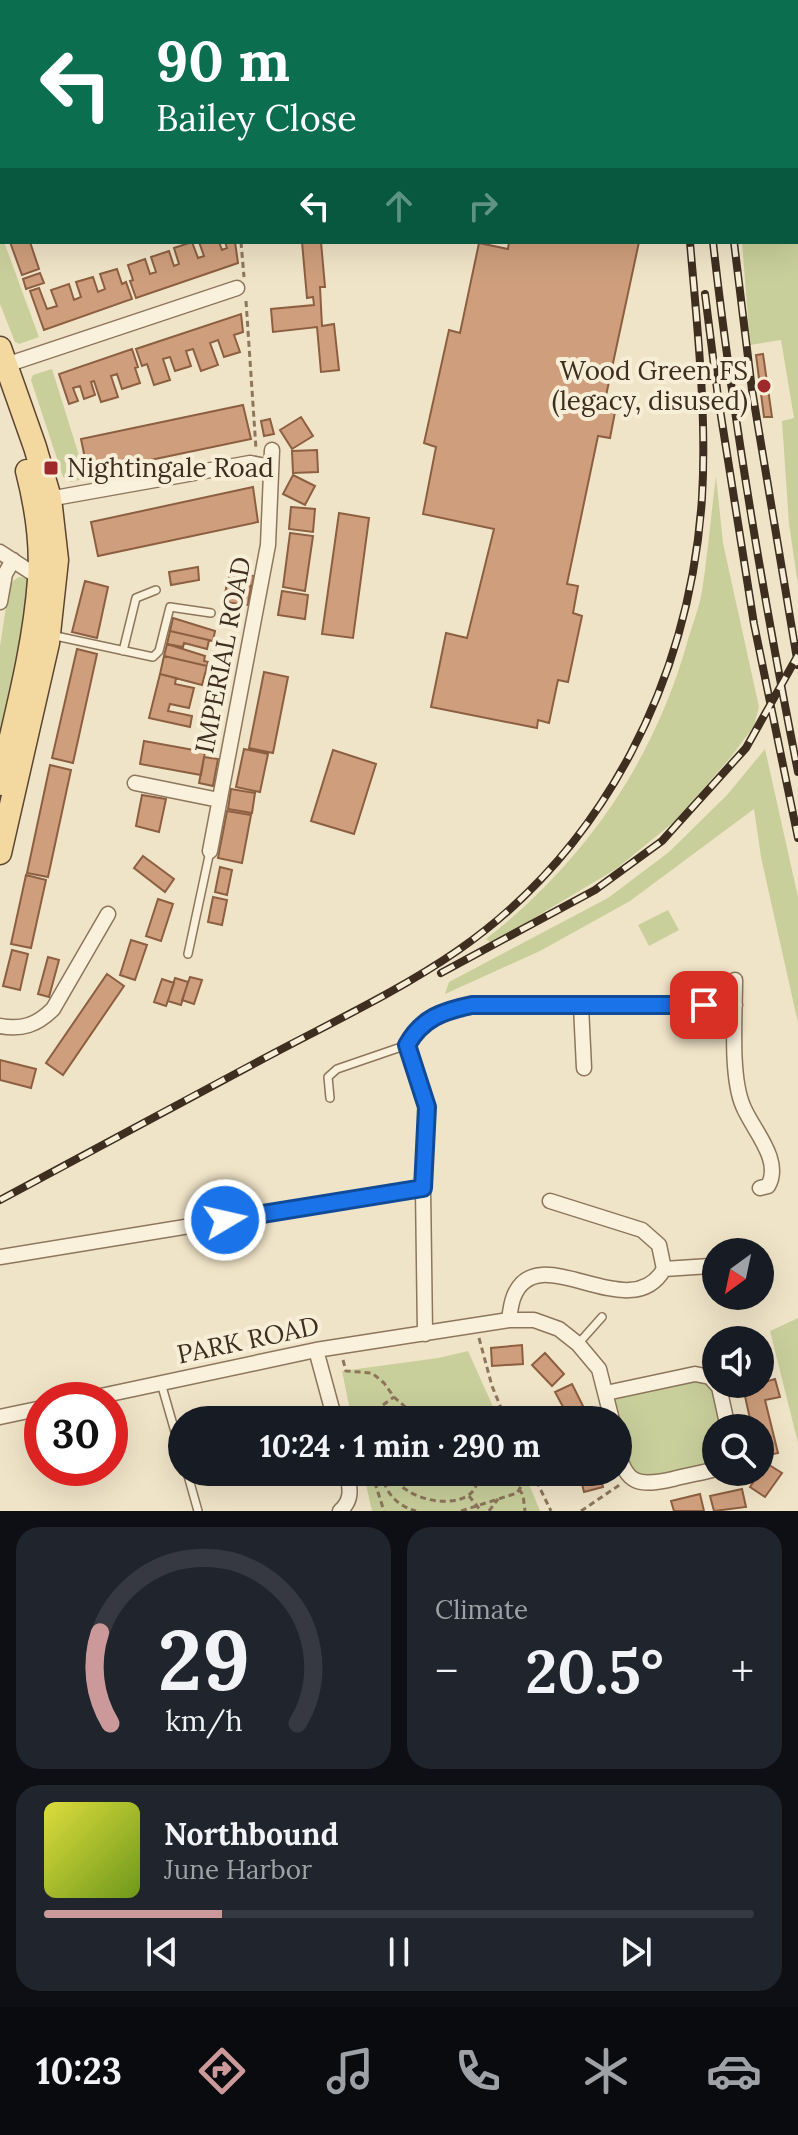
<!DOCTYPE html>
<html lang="en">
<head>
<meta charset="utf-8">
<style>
  body { margin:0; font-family:Lora,serif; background:#20242c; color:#f1f3f6; height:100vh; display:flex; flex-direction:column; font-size:30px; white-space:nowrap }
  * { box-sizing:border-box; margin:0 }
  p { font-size:26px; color:#9ea1a6 }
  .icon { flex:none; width:44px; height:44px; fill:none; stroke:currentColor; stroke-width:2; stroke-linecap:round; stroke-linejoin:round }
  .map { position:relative; height:1511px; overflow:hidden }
  .details { display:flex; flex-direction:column; gap:16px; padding:16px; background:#0d0f14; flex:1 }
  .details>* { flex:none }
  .banner { position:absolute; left:0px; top:0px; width:798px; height:244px; box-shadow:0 8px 32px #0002; background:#0b6e4f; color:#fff; overflow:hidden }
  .needle { width:52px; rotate:213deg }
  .tools { position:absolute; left:702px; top:1238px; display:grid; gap:16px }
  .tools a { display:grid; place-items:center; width:72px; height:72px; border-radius:50%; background:#171b24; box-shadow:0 8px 32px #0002; font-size:40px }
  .speed { position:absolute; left:24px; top:1382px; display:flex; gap:16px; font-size:40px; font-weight:700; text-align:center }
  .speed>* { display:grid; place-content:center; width:104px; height:104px; border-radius:50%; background:#171b24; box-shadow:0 8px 32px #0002; line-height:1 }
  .speed .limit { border:12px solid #d22; background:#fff; color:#111 }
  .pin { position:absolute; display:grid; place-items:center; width:68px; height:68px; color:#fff; margin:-34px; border-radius:16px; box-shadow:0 4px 12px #0006 }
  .me { position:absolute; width:88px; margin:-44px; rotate:81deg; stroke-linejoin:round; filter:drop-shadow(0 0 6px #0008) }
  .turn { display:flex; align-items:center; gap:28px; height:168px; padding:0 24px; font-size:36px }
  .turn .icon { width:104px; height:104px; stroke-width:2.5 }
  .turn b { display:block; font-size:56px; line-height:68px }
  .lanes { display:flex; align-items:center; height:76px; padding:0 24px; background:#0003; justify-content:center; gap:40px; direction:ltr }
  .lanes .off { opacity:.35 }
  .big { font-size:60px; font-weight:700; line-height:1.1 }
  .details .card { flex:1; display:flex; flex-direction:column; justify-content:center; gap:12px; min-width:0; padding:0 28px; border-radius:24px; background:#20242c }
  .details .dial { align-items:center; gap:0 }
  .dial svg { height:208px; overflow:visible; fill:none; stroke:#363941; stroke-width:7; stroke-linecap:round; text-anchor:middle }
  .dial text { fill:#f1f3f6; stroke:none }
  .song { display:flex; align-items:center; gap:24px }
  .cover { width:96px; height:96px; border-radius:12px; background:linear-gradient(135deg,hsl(60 70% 55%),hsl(80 70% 35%)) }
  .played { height:8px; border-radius:4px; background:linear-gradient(90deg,#cc999b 25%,#363941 25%) }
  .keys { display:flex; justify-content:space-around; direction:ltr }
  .heat { display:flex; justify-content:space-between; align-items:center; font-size:44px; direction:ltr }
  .details .tiles { flex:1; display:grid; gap:16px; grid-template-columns:1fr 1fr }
  .card:last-child { grid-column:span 2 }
  .trip { position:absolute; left:168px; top:1406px; width:464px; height:80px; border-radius:40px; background:#171b24; box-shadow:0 8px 32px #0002; font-weight:700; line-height:80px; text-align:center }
  .menu { display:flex; height:128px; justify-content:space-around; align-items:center; background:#090b0e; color:#9ea1a6 }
  .menu .icon { width:56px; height:56px }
  .menu .current { color:#cc999b }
  .menu b { font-size:36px; color:#f1f3f6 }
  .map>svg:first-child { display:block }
  .green { fill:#c9cf9b }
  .building { fill:#cf9f7d; stroke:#8d5f41; stroke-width:2 }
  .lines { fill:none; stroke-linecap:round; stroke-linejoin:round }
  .service-casing { stroke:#8d765c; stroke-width:10 }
  .minor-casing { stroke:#8d765c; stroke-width:17 }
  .primary-casing { stroke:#5b4430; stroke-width:25 }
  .path { stroke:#8d765c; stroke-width:3; stroke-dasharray:6 4; stroke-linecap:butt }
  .service { stroke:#faf1dc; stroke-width:7 }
  .minor { stroke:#faf1dc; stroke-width:14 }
  .primary { stroke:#f3d9a0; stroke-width:22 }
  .rail-casing { stroke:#3d2e20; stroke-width:8 }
  .rail { stroke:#f7eed8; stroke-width:5; stroke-dasharray:15; stroke-linecap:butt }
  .route-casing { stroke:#114b97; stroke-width:20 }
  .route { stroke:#1a73e8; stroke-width:14 }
  .poi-dot { fill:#9e2a2b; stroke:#f7eed8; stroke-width:3 }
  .labels { text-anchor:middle; stroke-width:8; stroke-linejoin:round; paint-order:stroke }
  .poi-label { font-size:26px; fill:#3d2e20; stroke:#f7eed8; text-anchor:end }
  .street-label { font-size:26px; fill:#3d2e20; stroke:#f7eed8 }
</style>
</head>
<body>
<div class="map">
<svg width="798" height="1511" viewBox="0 0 798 1511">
  <rect width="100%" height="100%" fill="#f0e4c8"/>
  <!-- green -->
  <path class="green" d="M796,227L798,232V585L789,524L782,421L794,418L781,340L750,345L742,242H796Z
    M0,231L39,337L19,344L15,342L0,304Z
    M52,369L86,478L71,482L63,477L31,380L33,375Z
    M716,476L723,543L759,707L754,726L731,757L675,821L616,869L492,943L486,939C584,862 653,763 687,643C692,626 699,608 702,591C708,553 711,514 716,476Z
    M19,577L26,578L31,584L0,755V646L9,588L13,581Z
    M765,749L798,897V1023L761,857L754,809L630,901L540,951L445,994L449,982L608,898L669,852L727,795Z
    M668,910L679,930L649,946L638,925Z
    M798,1318V1443L770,1331Z
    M468,1351L499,1420H352L342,1371L438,1358Z
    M695,1380L706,1381L716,1390L723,1428H716V1462L649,1480L633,1472L624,1461L618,1420L611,1398Z
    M363,1472H524L540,1511H372Z"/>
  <!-- building -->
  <path class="building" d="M3,0H49L2,2L0,24V1Z
    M154,0H222V1L150,2Z
    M10,242H30L39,269L22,275Z
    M192,242L198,258L204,256L199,242H219L222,250L227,248L225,242H235L238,263L136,298L130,281L133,280L128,265L145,259L150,274L156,272L151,257L169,251L174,266L179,264L174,248Z
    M302,242H321L325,287H320L322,326L334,324L339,370L321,372L317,327L273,332L271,309L314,305L313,297L307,298Z
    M509,242H639L604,405L616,407L610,438L598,436L567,584L578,586L573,613L582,616L568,682L558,680L549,723L538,720L537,728L431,707L446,633L467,638L494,529L423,514L436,447L424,443L449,330L460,333L479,243L508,249Z
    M117,269L122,284L126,282L132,299L44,330L30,291L39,288L47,309L57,306L51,290L69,284L74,300L81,297L76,282L93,277L98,292L105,289L100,274Z
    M40,273L44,283L26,289L23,279Z
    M241,314L243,332L234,335L240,352L224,357L218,340L210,343L218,365L201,371L193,349L186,351L191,366L175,371L170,357L163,359L170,380L154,385L147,364L142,366L136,349Z
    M132,349L138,367L135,368L140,383L122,389L117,374L111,376L118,397L101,402L94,381L91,382L95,395L84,399L80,386L73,388L78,401L69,404L59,374Z
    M763,354L772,417H764L756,355Z
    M243,405L251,439L88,473L81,439Z
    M301,417L313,436L292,449L280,430Z
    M270,419L274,434L264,436L261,421Z
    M317,450L318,472L293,473L292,451Z
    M293,475L315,486L305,505L283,494Z
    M253,487L258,522L98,556L91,522Z
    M291,507L315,509L313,532L289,529Z
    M339,513L369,518L353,638L322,634Z
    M290,533L313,536L305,591L283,587Z
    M198,567L199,580L171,585L169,572Z
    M230,573L254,576L252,586L228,582Z
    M85,581L108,587L97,638L72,632Z
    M227,582L251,586L248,605L224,602Z
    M282,591L308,595L305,619L278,615Z
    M173,618L215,631L213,641L170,631Z
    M170,631L209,640L207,649L184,643L183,647L167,644Z
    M167,644L205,656L204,661L208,662L207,666L164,656Z
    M77,649L97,654L73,763L52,758Z
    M164,656L207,666L202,685L160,674Z
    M264,672L288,677L273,753L249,748Z
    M160,674L176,678L175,684L194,688L189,708L170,704L168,711L192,716L190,727L149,718Z
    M144,741L205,752L201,775L140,764Z
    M244,749L268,754L260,792L236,787Z
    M333,750L376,764L354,834L311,821Z
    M204,757L218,759L213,786L199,783Z
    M50,765L71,770L48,877L27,873Z
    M231,789L255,793L252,813L228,809Z
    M142,795L166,799L159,832L136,826Z
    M227,811L251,815L242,863L218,858Z
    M143,856L174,879L165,892L134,868Z
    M220,867L232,870L227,895L215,892Z
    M26,875L46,880L31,948L11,944Z
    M213,897L227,900L222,925L208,922Z
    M158,899L173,904L161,941L146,936Z
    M131,940L147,945L135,980L120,975Z
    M12,950L28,954L20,990L3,986Z
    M48,957L59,960L49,997L38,994Z
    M107,974L124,986L63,1075L46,1063Z
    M190,977L202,980L194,1004L182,1000Z
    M175,978L188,982L181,1005L168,1001Z
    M162,979L174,983L166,1006L154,1002Z
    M0,1060L36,1069L31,1088L0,1080Z
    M522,1345L523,1364L492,1366L491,1348Z
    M545,1353L564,1374L552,1386L532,1365Z
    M767,1374L768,1381L775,1379L780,1397L765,1400L778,1453L760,1457V1428H752L743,1387L760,1384V1376Z
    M572,1384L585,1410L569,1418L555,1392Z
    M766,1463L782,1473L765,1497L750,1487Z
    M579,1472H599L603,1487L584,1492Z
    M742,1489L746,1507L714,1511L710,1496Z
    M700,1494L704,1511H674L671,1501Z"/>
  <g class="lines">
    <!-- service casing -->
    <g class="service-casing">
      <path id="service" d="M466,0V2
        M51,635L153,657L159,651L170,607L211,613
        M123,651L136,598L156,590
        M188,954L210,851
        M330,1098L328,1077L337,1069L407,1045
        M578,1344L602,1317
        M161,1383L182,1456
        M187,1472L198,1511"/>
    </g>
    <!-- minor casing -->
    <g class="minor-casing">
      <path id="minor" d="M100,2L105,0
        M0,50L2,49
        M0,201L2,200
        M0,367L237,288
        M43,500L250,463L271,467
        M0,552L43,580
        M0,602L5,574L13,560
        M135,783L219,800
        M210,851L268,545L272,450
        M735,980C735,1014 730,1076 743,1106C752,1129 783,1160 768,1186L760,1188
        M581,1006L584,1068
        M0,1026C22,1030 37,1025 53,1009L108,914
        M0,1257L423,1188
        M664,1269L710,1266L716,1268
        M509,1320C510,1312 511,1303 514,1296C538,1236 630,1329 664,1269L659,1245L642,1230L550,1201
        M425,1334L423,1188L427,1107L407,1045C422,1018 443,1011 472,1005H735
        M316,1350L335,1420
        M606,1393L695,1374L710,1377L719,1387L728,1428
        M82,1400L316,1350L509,1320H534L559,1329L578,1344L599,1369L612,1420
        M0,1417L42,1408
        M618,1449C625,1486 641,1486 673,1479C687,1475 702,1473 716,1469
        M340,1511C353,1500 350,1488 347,1472"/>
    </g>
    <!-- primary casing -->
    <g class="primary-casing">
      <path id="primary" d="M0,348L35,447L50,498L57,560L48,643L0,853
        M0,784C15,717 34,649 39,580C42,544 36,506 27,471"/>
    </g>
    <!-- path -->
    <path class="path" d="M229,0V2
      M241,242L244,277
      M246,301L256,449
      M479,1338L492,1386L506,1420
      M343,1360L346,1371L372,1373L384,1383L394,1397L420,1420
      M370,1420L380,1407L394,1397
      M382,1472C384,1492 397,1506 416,1511
      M390,1472C410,1511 487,1511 476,1472
      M532,1472L551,1511
      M381,1474L375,1483L384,1511
      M519,1489L523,1495L525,1511
      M469,1496L481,1511
      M461,1511L517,1493L527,1477L533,1475
      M489,1511L498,1499
      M581,1511L621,1484"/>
    <!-- service -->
    <use href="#service" class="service"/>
    <!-- minor -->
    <use href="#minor" class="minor"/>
    <!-- primary -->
    <use href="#primary" class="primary"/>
    <!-- rail casing -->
    <g class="rail-casing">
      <path id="rail" d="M672,0V2
        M690,0V2
        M712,0V2
        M735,0V2
        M796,206L798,212
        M713,242C733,420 763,596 798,772
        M734,242L752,390L798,665
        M705,294L718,397L754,624L798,838
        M441,973L595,890L662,841L746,748L798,655
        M0,1200C87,1154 174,1106 261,1060C326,1025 396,993 457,951C606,848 690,677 702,498C707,413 697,326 690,242"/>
    </g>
    <!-- rail -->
    <use href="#rail" class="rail"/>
  </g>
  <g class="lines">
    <!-- route casing -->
    <g class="route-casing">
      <path id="route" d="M225,1220L423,1188L427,1107L407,1045C422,1018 443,1011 472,1005H704"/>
    </g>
    <!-- route -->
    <use href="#route" class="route"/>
  </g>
  <!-- markers -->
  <g class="poi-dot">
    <circle cx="764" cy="386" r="8"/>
    <rect x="43" y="460" width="16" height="16" rx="4"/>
  </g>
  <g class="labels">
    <!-- poi labels -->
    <g class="poi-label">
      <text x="748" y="380">Wood Green FS<tspan x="748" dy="30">(legacy, disused)</tspan></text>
      <text x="67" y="477" text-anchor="start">Nightingale Road</text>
    </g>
    <!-- street labels -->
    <g class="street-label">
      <text transform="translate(223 655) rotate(-79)" y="9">IMPERIAL ROAD</text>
      <text transform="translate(248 1340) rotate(-12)" y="9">PARK ROAD</text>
    </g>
  </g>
</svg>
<div class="tools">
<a><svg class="needle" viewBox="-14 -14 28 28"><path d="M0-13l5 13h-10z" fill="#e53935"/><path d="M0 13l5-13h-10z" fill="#9ea1a6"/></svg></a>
<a><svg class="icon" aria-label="sound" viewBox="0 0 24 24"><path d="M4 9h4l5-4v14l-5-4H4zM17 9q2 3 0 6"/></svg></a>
<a><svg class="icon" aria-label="search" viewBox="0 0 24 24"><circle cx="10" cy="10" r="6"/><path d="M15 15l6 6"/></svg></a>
</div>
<div class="speed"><div class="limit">30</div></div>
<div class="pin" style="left:704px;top:1005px;background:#d93025"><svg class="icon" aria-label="arrive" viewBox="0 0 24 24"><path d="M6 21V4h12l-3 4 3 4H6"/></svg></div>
<svg class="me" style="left:225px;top:1220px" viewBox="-20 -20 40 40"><circle r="17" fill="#1a73e8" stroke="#fff" stroke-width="3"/><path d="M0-11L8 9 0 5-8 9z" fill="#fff"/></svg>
<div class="trip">10:24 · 1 min · 290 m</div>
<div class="banner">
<div class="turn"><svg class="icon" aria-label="left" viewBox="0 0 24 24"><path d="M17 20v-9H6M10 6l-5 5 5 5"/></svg><div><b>90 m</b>Bailey Close</div></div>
<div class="lanes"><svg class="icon" aria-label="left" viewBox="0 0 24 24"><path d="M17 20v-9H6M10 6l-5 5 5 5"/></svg><svg class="icon off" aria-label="ahead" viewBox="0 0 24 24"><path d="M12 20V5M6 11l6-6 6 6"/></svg><svg class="icon off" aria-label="right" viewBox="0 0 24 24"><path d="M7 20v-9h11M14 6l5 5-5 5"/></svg></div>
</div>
</div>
<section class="details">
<div class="tiles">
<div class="card dial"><svg viewBox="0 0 100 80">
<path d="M14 69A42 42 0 1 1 86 69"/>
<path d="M14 69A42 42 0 0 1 10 34" stroke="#cc999b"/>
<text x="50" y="56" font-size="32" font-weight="700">29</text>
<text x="50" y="72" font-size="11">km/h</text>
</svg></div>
<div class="card"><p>Climate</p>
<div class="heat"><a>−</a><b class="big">20.5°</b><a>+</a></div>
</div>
<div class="card">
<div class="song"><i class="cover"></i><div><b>Northbound</b><p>June Harbor</p></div></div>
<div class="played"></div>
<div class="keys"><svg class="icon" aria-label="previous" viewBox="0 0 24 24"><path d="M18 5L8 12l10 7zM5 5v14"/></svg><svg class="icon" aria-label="pause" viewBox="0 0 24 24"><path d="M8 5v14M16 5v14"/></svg><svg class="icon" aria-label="next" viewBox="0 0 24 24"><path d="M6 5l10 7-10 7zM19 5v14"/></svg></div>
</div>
</div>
</section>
<nav class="menu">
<b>10:23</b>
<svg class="icon current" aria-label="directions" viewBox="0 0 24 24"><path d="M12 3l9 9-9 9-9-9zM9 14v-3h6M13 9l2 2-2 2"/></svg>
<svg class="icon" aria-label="music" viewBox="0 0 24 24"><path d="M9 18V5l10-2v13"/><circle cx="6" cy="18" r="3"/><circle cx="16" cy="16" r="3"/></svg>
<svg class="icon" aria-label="phone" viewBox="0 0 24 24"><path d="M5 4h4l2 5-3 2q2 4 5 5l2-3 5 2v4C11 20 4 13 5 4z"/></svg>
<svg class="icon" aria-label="climate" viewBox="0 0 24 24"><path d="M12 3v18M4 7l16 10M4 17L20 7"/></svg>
<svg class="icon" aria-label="car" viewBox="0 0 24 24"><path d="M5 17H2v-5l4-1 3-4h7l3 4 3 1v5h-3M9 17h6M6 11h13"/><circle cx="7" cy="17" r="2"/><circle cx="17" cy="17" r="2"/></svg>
</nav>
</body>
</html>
